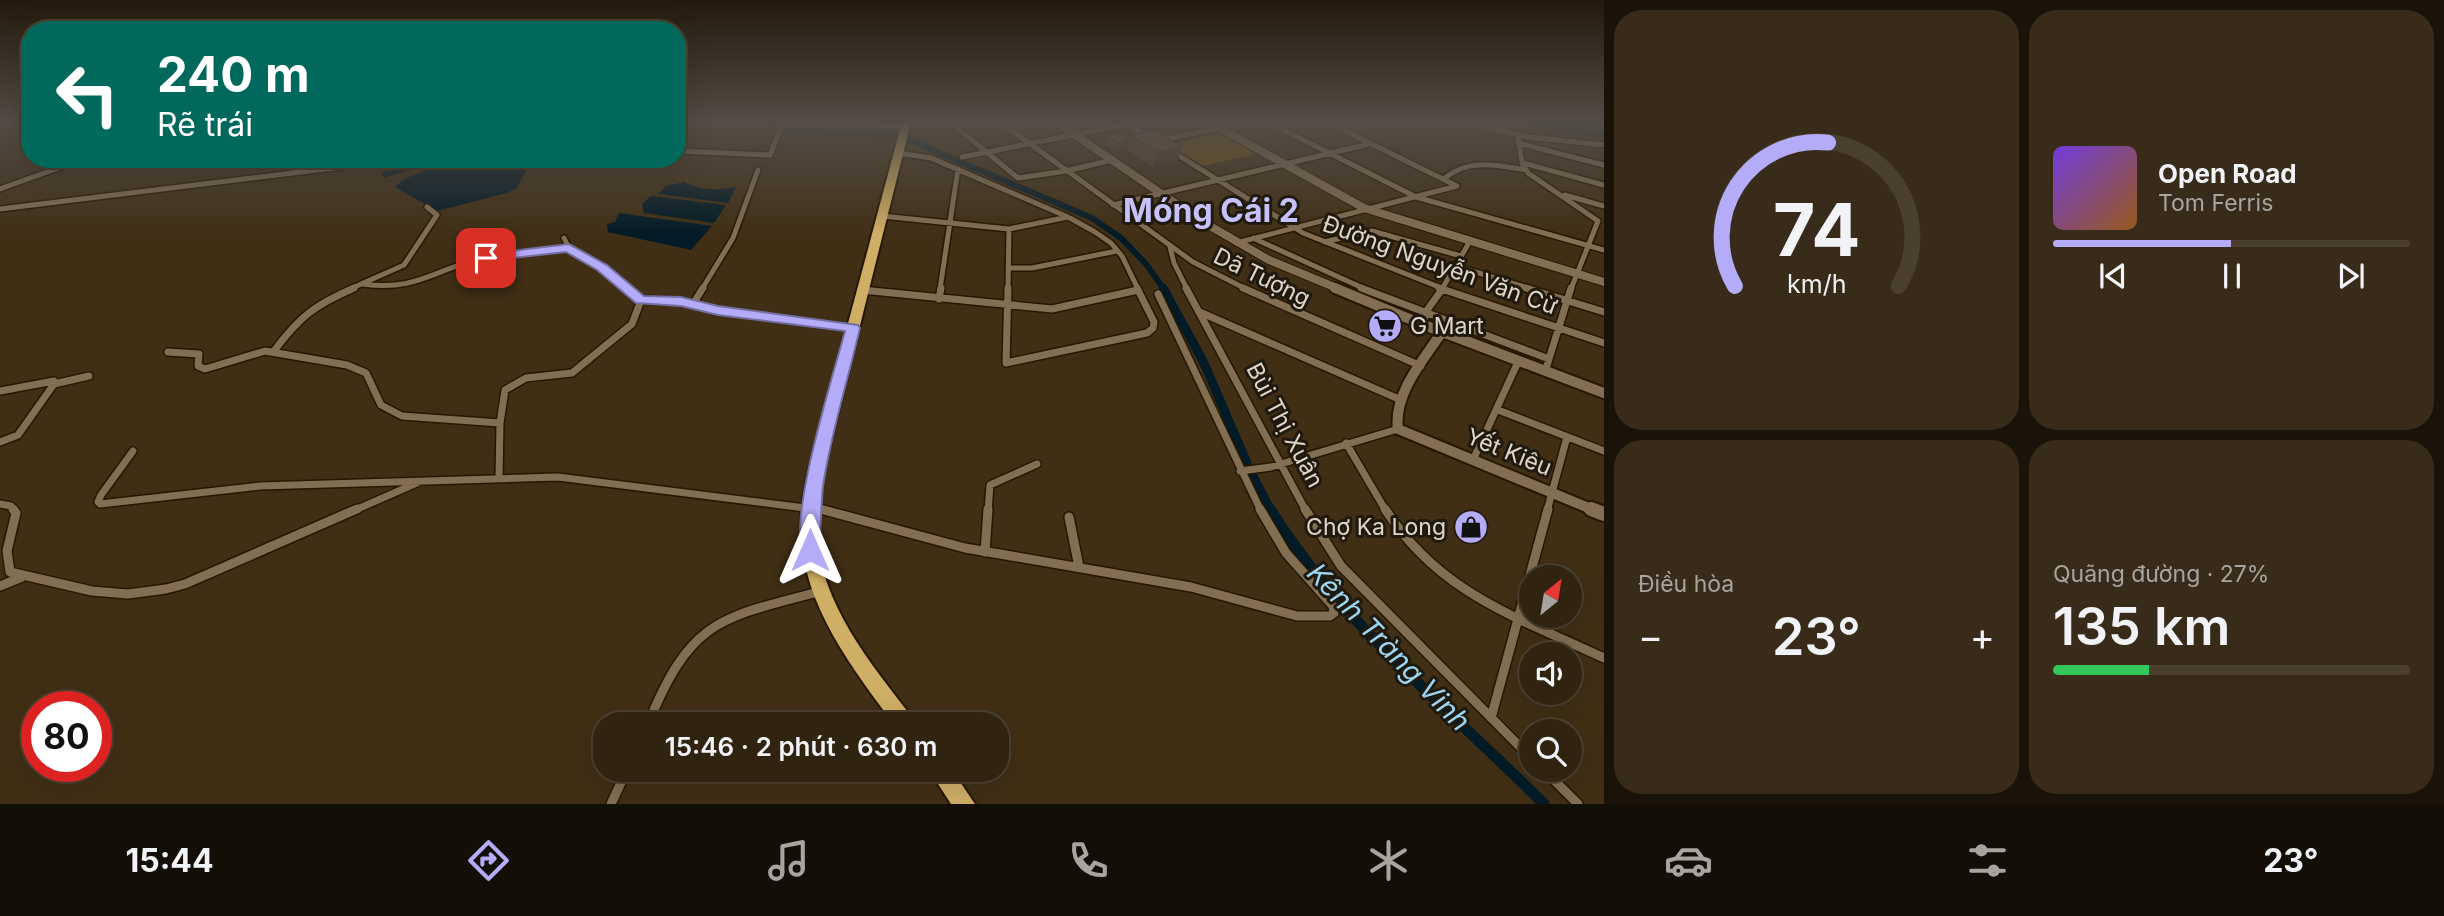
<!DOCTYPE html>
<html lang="vi">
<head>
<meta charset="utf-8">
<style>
  body { margin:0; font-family:Inter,sans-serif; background:#382b19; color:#f1f3f6; height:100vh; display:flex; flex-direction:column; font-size:26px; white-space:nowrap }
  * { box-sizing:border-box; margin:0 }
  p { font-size:23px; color:#a8a49f }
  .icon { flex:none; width:38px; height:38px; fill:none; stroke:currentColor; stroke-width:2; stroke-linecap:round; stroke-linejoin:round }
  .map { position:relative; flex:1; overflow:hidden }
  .details { display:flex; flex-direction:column; gap:10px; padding:10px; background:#1a1309; width:840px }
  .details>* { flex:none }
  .hud { position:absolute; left:21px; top:21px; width:665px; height:147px; border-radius:28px; box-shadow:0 7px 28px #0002,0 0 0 2px #4b4030; background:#00695c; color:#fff; overflow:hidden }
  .needle { width:46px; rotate:30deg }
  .fabs { position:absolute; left:1519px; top:565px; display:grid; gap:14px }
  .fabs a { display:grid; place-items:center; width:63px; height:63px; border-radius:50%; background:#302310; box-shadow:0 7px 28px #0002,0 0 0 2px #4b4030; font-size:35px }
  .speed { position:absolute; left:21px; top:691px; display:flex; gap:14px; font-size:35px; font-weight:700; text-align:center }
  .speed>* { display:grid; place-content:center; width:91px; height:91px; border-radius:50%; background:#302310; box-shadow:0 7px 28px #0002,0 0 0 2px #4b4030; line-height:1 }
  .speed .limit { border:10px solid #d22; background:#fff; color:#111 }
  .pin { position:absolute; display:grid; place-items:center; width:60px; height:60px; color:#fff; margin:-30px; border-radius:14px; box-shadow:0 4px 10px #0006 }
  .me { position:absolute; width:77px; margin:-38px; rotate:0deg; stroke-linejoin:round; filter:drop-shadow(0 0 5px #0008) }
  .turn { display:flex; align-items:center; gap:24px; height:147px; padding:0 21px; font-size:32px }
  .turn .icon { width:91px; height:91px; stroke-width:2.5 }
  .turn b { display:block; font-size:49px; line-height:60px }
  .big { font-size:52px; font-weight:600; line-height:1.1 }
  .details .card { flex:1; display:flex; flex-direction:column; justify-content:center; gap:10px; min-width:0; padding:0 24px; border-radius:28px; background:#382b19 }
  .details .dial { align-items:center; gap:0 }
  .dial svg { height:182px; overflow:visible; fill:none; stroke:#4b4030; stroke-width:7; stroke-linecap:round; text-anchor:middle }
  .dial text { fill:#f1f3f6; stroke:none }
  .song { display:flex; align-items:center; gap:21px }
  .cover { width:84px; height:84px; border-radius:10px; background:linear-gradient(135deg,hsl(260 70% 55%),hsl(30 70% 35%)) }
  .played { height:7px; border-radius:4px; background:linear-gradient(90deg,#b4acf9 50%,#4b4030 50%) }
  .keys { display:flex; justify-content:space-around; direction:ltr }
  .heat { display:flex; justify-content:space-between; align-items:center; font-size:38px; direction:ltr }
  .charge { height:10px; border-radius:5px; background:linear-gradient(90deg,#34c759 27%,#4b4030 0) }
  .details .tiles { flex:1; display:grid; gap:10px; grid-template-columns:repeat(2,1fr) }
  .trip { position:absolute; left:593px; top:712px; width:416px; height:70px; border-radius:28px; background:#302310; box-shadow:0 7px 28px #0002,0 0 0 2px #4b4030; font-weight:600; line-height:70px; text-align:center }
  .dock { display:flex; height:112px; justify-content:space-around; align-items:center; background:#130e06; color:#a8a49f }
  .dock .icon { width:49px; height:49px }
  .dock .current { color:#b4acf9 }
  .dock b { font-size:32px; color:#f1f3f6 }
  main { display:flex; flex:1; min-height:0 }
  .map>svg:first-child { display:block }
  .green { fill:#704e09 }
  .water { fill:#031b26 }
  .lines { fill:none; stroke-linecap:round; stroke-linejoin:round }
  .canal-far2 { stroke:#031b26; stroke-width:6 }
  .canal-far1 { stroke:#031b26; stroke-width:9 }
  .canal { stroke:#031b26; stroke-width:11 }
  .street-far2-casing { stroke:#261700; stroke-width:8 }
  .street-far1-casing { stroke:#261700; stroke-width:10 }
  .street-casing { stroke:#261700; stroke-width:12 }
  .secondary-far2-casing { stroke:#261700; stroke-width:10 }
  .secondary-far1-casing { stroke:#261700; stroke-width:14 }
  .secondary-casing { stroke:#261700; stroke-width:18 }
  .highway-casing { stroke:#261700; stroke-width:4 }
  .street-far2 { stroke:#826f53; stroke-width:5 }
  .street-far1 { stroke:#826f53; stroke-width:7 }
  .street { stroke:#826f53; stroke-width:9 }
  .secondary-far2 { stroke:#826f53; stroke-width:8 }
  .secondary-far1 { stroke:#826f53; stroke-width:10 }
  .secondary { stroke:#826f53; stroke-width:14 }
  .highway { fill:#cfae65; fill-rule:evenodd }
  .wall { fill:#594132 }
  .shaded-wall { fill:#483529 }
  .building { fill:#674c3a; stroke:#483529; stroke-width:2 }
  .route { fill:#b4acf9; stroke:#7570a2; stroke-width:2 }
  .labels { text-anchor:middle; stroke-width:6; stroke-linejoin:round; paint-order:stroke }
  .street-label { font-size:23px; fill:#e0d5c6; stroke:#20190e }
  .poi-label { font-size:23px; fill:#e0d5c6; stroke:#20190e; text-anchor:start }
  .near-water-label { font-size:28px; font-style:italic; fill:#9ad6f3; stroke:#20190e }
  .far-town-label { font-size:32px; font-weight:bold; fill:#c6c1fb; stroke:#20190e }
</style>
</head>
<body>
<main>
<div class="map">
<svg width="1604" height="804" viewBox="0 0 1604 804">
  <rect width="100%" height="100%" fill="#402f15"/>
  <!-- green -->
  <path class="green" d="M1220,133L1256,154L1202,166L1168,145Z"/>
  <!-- water -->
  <path class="water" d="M1492,122H1604V138Z
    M454,159H514L527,169L517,188L507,193L437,211L395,187L404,179Z
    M684,182C701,191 717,190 736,187L728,203L658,194L666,186Z
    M651,196L726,205L714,223L644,213L642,204Z
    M619,213L712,226L691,250L608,232L607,224L615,222Z"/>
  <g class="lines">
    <!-- canal-far2 -->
    <path class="canal-far2" d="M760,122L788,130L898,135
      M907,139L1092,218L1121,238L1146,264L1164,289
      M385,174L438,159"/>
    <!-- canal-far1 -->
    <path class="canal-far1" d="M1163,288L1203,361L1247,463
      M1253,476L1271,511"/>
    <!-- canal -->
    <path class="canal" d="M1270,509C1341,623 1450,710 1544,804"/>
    <!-- street-far2 casing -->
    <g class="street-far2-casing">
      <path id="street-far2" d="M821,122L906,127
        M950,122L1018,178L1066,171L1112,160
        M1000,122L1193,262L1246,289
        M1125,122L1148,137
        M1268,122L1416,197L1604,250
        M1327,122L1457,186
        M1462,122L1529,137L1604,145
        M1518,135L1522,163L1528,173L1598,221L1571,289
        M1162,140L1219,128
        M1518,143L1604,165
        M677,151L770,155L783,122
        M1173,152L1303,233L1444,289
        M898,153L931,158L1068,217L1095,232L1111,243L1122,256L1138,289
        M962,157L1139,122
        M1523,163L1604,185
        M1445,178C1469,158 1498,165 1526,170
        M0,189L61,167L109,159
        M1565,195L1604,206
        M1113,205L1369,144
        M0,209L407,159
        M882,216L1009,229L1068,217
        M564,238L569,248L602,268L628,289
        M1253,238L1365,289
        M1324,242L1372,231L1461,256
        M1236,243L1457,186
        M1170,247L1174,263L1187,289
        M1456,266L1531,289
        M1008,268H1032L1117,251
        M363,284C416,292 435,269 483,258C511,252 540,252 569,248
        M350,289L404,265L437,215L427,207
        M702,289L733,238L758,170
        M940,289L958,169
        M1008,289L1009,229
        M1442,289L1470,241"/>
    </g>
    <!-- street-far1 casing -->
    <g class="street-far1-casing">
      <path id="street-far1" d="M626,288L641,300L681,301L718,311L853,328
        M1008,288L1006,363L1147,333L1153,328L1154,322L1137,288
        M1186,288L1306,511
        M1243,288L1421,366
        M1361,288L1549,359
        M1439,288L1604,343
        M1526,288L1604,312
        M862,290L1052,309L1138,290
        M1158,294L1261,511
        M939,299L941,288
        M693,304L703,288
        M1202,313L1401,400
        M1424,325L1425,313L1443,288
        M274,351C300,316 315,305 354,288
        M168,352L199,354L198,366L205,369L265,351L347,365L366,373L381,405L402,416L500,423
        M1545,372L1571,288
        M0,391L54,381V384
        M1498,410L1604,451
        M0,442L18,435L54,384L89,376
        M1346,443L1386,511
        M133,451L101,495L98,502L100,504L260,486L558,477L829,511
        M1473,460L1518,362
        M1240,471L1271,467L1398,429
        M499,478L500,423L505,390L526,378L572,373L632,324L641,300
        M0,504L11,506L14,511
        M353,511L419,482
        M988,511L990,485L1037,464
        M1547,511L1567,437"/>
    </g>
    <!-- street casing -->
    <g class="street-casing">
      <path id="street" d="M13,509L16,513L7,551L10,572L92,591L128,594L166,589L185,584L357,509
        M820,509L965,548L1191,587L1297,616H1330L1334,613L1333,606L1286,553L1260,509
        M1305,509L1341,566L1531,758
        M1385,509C1440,594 1517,617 1604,658
        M1069,517L1079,567
        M985,552L988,509
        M0,586L22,577
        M1491,718L1548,509
        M648,724C691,619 719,618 822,591
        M1544,770L1578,804
        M611,804L627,770"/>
    </g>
    <!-- secondary-far2 casing -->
    <g class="secondary-far2-casing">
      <path id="secondary-far2" d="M1056,122L1203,222L1269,260L1339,289
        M1209,122L1364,208L1604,282"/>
    </g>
    <!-- secondary-far1 casing -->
    <g class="secondary-far1-casing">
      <path id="secondary-far1" d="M1335,288L1424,325L1604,393
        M1442,332C1424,359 1393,394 1398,429L1596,511"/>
    </g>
    <!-- secondary casing -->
    <g class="secondary-casing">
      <path id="secondary" d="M1591,509L1604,514"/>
    </g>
    <!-- highway casing -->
    <g class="highway-casing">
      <path id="highway" d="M902,122H911L824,469C820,490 816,511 817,533C820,603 871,664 912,717L915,724H894C853,670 803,604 801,533C800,511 804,490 809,469Z
        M929,770H952L975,804H951Z"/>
    </g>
    <!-- street-far2 -->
    <use href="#street-far2" class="street-far2"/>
    <!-- street-far1 -->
    <use href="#street-far1" class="street-far1"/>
    <!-- street -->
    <use href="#street" class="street"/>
    <!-- secondary-far2 -->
    <use href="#secondary-far2" class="secondary-far2"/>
    <!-- secondary-far1 -->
    <use href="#secondary-far1" class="secondary-far1"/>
    <!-- secondary -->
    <use href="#secondary" class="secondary"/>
    <!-- highway -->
    <use href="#highway" class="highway"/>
  </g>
  <!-- wall -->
  <path class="wall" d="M1130,135L1182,147L1177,162L1153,167L1126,150L1127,148L1116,150L1106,144L1107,136L1129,139Z"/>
  <!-- shaded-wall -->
  <path class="shaded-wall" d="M1129,140L1127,148L1116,150L1118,143Z
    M1182,147L1177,162L1153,167L1158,152Z"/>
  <!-- building -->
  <path class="building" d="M1154,130L1182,147L1158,152L1130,135Z
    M1121,133L1129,139V140L1118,143L1107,136Z"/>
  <!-- sky -->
  <linearGradient id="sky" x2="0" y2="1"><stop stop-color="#231a0c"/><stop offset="0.52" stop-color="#534d46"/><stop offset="1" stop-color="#534d46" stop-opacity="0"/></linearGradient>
  <rect width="1604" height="235" fill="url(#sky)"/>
  <!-- route -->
  <path class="route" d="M569,244L607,265L644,296L681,297L718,306L858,325L860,328C848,380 831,433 823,486C821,500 821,547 817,555L810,557L804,555C786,522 834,373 845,331L718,315L681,306L636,303L597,270L566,252L486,261L480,258L486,254Z"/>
  <!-- icons -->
  <defs>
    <g id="supermarket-disc" transform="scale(1.75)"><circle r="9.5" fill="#b4acf9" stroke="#20190e"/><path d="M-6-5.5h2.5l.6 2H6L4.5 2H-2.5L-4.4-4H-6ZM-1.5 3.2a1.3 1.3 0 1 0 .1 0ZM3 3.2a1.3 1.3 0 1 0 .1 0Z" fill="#111"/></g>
    <g id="shop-disc" transform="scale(1.75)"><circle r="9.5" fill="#b4acf9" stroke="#20190e"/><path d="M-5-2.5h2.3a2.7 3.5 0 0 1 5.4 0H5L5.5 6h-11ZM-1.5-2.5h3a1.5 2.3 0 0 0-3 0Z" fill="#111"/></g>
  </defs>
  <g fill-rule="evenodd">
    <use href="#supermarket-disc" x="1385" y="326"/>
    <use href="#shop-disc" x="1471" y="527"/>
  </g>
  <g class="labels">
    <!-- street labels -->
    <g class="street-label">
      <text transform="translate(1440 265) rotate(20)" y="8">Đường Nguyễn Văn Cừ</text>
      <text transform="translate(1262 277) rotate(26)" y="8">Dã Tượng</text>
      <text transform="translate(1285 425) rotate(62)" y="8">Bùi Thị Xuân</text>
      <text transform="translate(1509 452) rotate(22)" y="8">Yết Kiêu</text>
    </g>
    <!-- poi labels -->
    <g class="poi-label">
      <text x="1410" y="334">G Mart</text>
      <text x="1446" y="535" text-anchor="end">Chợ Ka Long</text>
    </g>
    <!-- near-water labels -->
    <g class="near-water-label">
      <text transform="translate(1389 647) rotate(46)" y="10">Kênh Tràng Vinh</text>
    </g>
    <!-- far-town labels -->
    <g class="far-town-label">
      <text x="1211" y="222">Móng Cái 2</text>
    </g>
  </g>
</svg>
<div class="fabs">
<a><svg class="needle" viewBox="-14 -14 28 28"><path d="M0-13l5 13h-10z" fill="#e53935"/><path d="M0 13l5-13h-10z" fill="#a8a49f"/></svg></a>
<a><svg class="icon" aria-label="sound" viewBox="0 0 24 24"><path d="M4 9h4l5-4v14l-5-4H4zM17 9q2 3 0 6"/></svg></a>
<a><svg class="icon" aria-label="search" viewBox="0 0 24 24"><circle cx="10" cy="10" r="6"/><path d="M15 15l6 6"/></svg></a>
</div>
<div class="speed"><div class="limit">80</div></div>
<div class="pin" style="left:486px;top:258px;background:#d93025"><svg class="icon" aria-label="arrive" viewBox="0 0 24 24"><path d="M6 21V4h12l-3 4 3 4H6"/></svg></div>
<svg class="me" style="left:810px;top:550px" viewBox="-20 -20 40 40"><path d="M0-17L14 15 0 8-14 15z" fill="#b4acf9" stroke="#fff" stroke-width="4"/></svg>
<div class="trip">15:46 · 2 phút · 630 m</div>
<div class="hud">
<div class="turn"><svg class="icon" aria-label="left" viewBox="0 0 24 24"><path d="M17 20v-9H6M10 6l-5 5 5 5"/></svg><div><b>240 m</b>Rẽ trái</div></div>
</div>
</div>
<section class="details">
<div class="tiles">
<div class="card dial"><svg viewBox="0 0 100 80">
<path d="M14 69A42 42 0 1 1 86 69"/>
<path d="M14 69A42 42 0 0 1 55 6" stroke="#b4acf9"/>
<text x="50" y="56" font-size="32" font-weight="700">74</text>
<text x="50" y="72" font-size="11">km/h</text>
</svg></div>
<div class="card">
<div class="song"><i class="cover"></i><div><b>Open Road</b><p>Tom Ferris</p></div></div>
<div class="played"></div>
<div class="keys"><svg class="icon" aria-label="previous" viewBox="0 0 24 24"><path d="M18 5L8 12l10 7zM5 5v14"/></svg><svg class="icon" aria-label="pause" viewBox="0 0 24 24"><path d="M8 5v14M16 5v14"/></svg><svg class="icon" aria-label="next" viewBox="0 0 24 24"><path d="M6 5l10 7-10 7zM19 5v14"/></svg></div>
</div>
<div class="card"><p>Điều hòa</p>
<div class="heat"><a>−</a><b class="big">23°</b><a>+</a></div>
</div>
<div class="card"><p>Quãng đường · 27%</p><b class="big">135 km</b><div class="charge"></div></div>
</div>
</section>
</main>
<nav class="dock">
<b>15:44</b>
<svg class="icon current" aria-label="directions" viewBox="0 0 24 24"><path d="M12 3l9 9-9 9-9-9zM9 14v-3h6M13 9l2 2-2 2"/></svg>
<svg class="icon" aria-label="music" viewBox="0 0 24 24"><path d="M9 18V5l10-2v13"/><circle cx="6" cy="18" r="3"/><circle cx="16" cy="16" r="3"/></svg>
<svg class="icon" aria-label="phone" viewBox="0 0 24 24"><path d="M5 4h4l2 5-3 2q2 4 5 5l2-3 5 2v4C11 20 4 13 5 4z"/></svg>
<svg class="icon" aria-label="climate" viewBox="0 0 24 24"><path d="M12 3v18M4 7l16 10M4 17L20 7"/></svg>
<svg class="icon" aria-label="car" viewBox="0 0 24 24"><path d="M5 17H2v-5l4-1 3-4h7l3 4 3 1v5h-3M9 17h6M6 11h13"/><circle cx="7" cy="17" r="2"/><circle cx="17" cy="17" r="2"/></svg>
<svg class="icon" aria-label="filters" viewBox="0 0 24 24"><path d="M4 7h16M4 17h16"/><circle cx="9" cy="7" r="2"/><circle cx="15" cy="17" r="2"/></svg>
<b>23°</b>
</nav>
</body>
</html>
